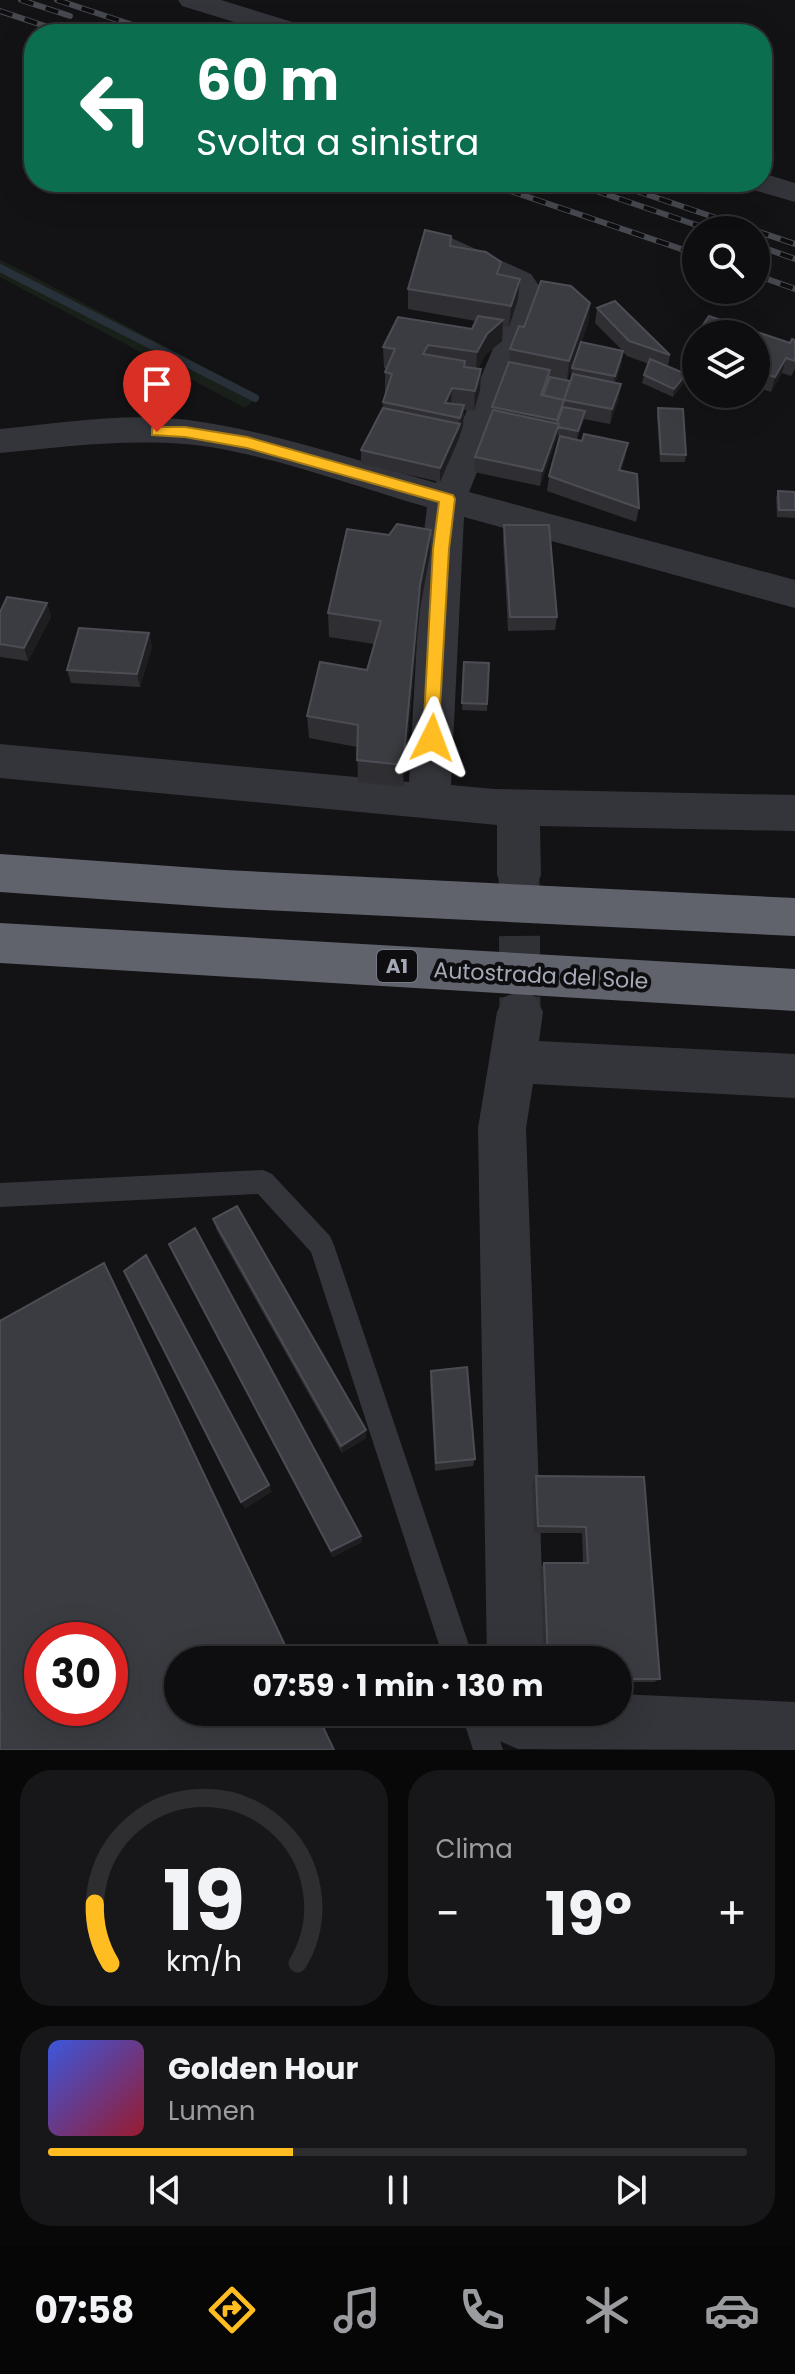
<!DOCTYPE html>
<html lang="it">
<head>
<meta charset="utf-8">
<style>
  body { margin:0; font-family:Poppins,sans-serif; background:#171719; color:#f1f3f6; height:100vh; display:flex; flex-direction:column; font-size:30px; white-space:nowrap }
  * { box-sizing:border-box; margin:0 }
  p { font-size:26px; color:#9b9c9f }
  .icon { flex:none; width:44px; height:44px; fill:none; stroke:currentColor; stroke-width:2; stroke-linecap:round; stroke-linejoin:round }
  .map { position:relative; height:1750px; overflow:hidden }
  .side { display:flex; flex-direction:column; gap:20px; padding:20px; background:#080809; flex:1 }
  .side>* { flex:none }
  .guide { position:absolute; left:24px; top:24px; width:748px; height:168px; border-radius:32px; box-shadow:0 8px 32px #0002,0 0 0 2px #2e2e30; background:#0b6e4f; color:#fff; overflow:hidden }
  .tools { position:absolute; left:682px; top:216px; display:grid; gap:16px }
  .tools a { display:grid; place-items:center; width:88px; height:88px; border-radius:50%; background:#0e0e10; box-shadow:0 8px 32px #0002,0 0 0 2px #2e2e30; font-size:40px }
  .speed { position:absolute; left:24px; top:1622px; display:flex; gap:16px; font-size:40px; font-weight:700; text-align:center }
  .speed>* { display:grid; place-content:center; width:104px; height:104px; border-radius:50%; background:#0e0e10; box-shadow:0 8px 32px #0002,0 0 0 2px #2e2e30; line-height:1 }
  .speed .limit { border:12px solid #d22; background:#fff; color:#111 }
  .pin { position:absolute; display:grid; place-items:center; width:68px; height:68px; color:#fff; margin:-82px -34px; border-radius:50% 50% 50% 0; rotate:-45deg; box-shadow:0 0 8px #0007 }
  .pin .icon { rotate:45deg }
  .me { position:absolute; width:88px; margin:-44px; rotate:3deg; stroke-linejoin:round; filter:drop-shadow(0 0 6px #0008) }
  .turn { display:flex; align-items:center; gap:28px; height:168px; padding:0 40px; font-size:36px }
  .turn .icon { width:104px; height:104px; stroke-width:2.5 }
  .turn b { display:block; font-size:56px; line-height:68px }
  .big { font-size:60px; font-weight:700; line-height:1.1 }
  .side .widget { flex:1; display:flex; flex-direction:column; justify-content:center; gap:12px; min-width:0; padding:0 28px; border-radius:32px; background:#171719 }
  .side .dial { align-items:center; gap:0 }
  .dial svg { height:208px; overflow:visible; fill:none; stroke:#2e2e30; stroke-width:7; stroke-linecap:round; text-anchor:middle }
  .dial text { fill:#f1f3f6; stroke:none }
  .song { display:flex; align-items:center; gap:24px }
  .cover { width:96px; height:96px; border-radius:12px; background:linear-gradient(135deg,hsl(230 70% 55%),hsl(350 70% 35%)) }
  .played { height:8px; border-radius:4px; background:linear-gradient(90deg,#ffbd21 35%,#2e2e30 35%) }
  .keys { display:flex; justify-content:space-around; direction:ltr }
  .heat { display:flex; justify-content:space-between; align-items:center; font-size:44px; direction:ltr }
  .side .tiles { flex:1; display:grid; gap:20px; grid-template-columns:1fr 1fr }
  .widget:last-child { grid-column:span 2 }
  .trip { position:absolute; left:164px; top:1646px; width:468px; height:80px; border-radius:40px; background:#0e0e10; box-shadow:0 8px 32px #0002,0 0 0 2px #2e2e30; font-weight:700; line-height:80px; text-align:center }
  .tabs { display:flex; height:128px; justify-content:space-around; align-items:center; background:#060606; color:#9b9c9f }
  .tabs .icon { width:56px; height:56px }
  .tabs .active { color:#ffbd21 }
  .tabs b { font-size:36px; color:#f1f3f6 }
  .map>svg:first-child { display:block }
  .green { fill:#19201a }
  .lines { fill:none; stroke-linecap:round; stroke-linejoin:round }
  .stream { stroke:#28313a; stroke-width:8 }
  .minor-tunnel { stroke:#303135; stroke-width:41; stroke-dasharray:41 20; stroke-linecap:butt }
  .service { fill:#34353a; fill-rule:evenodd }
  .minor { fill:#34353a; fill-rule:evenodd }
  .motorway { fill:#60626c; fill-rule:evenodd }
  .rail-casing { stroke:#474950; stroke-width:6 }
  .rail { stroke:#0e0e10; stroke-width:4; stroke-dasharray:13; stroke-linecap:butt }
  .wall { fill:#2f2f33 }
  .shaded-wall { fill:#1e1e21 }
  .building { fill:#3b3c41; stroke:#4c4d54; stroke-width:2; fill-rule:evenodd }
  .route { fill:#ffbd21; stroke:#a67b15; stroke-width:2 }
  .labels { text-anchor:middle; stroke-width:8; stroke-linejoin:round; paint-order:stroke }
  .shield { fill:#0e0e10; stroke:#777a85; stroke-width:2 }
  .shield-label { font-size:20px; font-weight:bold; fill:#a4a9b7 }
  .street-label { font-size:22px; fill:#a4a9b7; stroke:#0e0e10 }
</style>
</head>
<body>
<div class="map">
<svg width="795" height="1750" viewBox="0 0 795 1750">
  <rect width="100%" height="100%" fill="#131315"/>
  <!-- green -->
  <path class="green" d="M0,260L23,271L259,396L245,408L0,277Z"/>
  <g class="lines">
    <!-- stream -->
    <path class="stream" d="M0,268L255,398"/>
    <!-- minor-tunnel -->
    <path class="minor-tunnel" d="M519,875L520,1012"/>
    <!-- service -->
    <path class="service" d="M263,1170L272,1174L330,1236L334,1245L474,1660H444L311,1252L258,1194L0,1207V1183Z
      M461,1712H491L503,1750H473Z"/>
    <!-- minor -->
    <path class="minor" d="M178,0H221L312,28L316,34H273L182,6Z
      M762,173L795,183V202L750,189L745,182H762Z
      M447,236L531,274L548,299L469,492L795,580V608L464,517L451,785L494,789L795,795V831L540,826L541,875L535,888L519,894L503,888L497,875V825L0,778V744L409,782L422,549L427,507C353,486 259,450 184,444C122,439 61,447 0,453V429C61,423 126,412 188,420C272,431 354,460 436,483L514,299L507,288L436,253L431,246L436,239Z
      M520,991L536,997L543,1012L539,1041L795,1054V1098L533,1084L526,1128L545,1660H487L478,1128L497,1012L504,997Z
      M618,1694L795,1702V1750L518,1749L497,1740L488,1712H618Z"/>
    <!-- motorway -->
    <path class="motorway" d="M0,854L226,870L795,898V936L226,908L0,892Z
      M0,923L795,969V1011L0,963Z"/>
    <!-- rail casing -->
    <g class="rail-casing">
      <path id="rail" d="M21,0L70,16
        M57,0L160,34
        M0,11L69,34
        M484,182L696,254
        M570,182L711,230
        M610,182L752,230
        M756,231L795,244
        M756,245L795,259
        M756,275L795,289"/>
    </g>
    <!-- rail -->
    <use href="#rail" class="rail"/>
  </g>
  <!-- wall -->
  <path class="wall" d="M450,246L501,262L500,275L520,279L518,299L509,327L503,326L502,341L485,355L478,369H481L480,390L474,411L464,410L463,426L459,438L440,482L361,464V450L383,408V402L386,393L385,392V372L386,368H384L383,347L472,329L476,321L408,309V289Z
    M590,303L588,324L567,380L570,381L572,368L622,350L595,323L597,308L670,355L668,366L685,381L673,397L642,383L644,375L649,364L627,356L623,352L621,366L615,383L619,398L610,424L584,419L577,439L558,435L540,486L474,472L475,457L491,416L492,407L509,362L510,349L524,327Z
    M756,334L790,343L795,340V369L791,376L782,373L771,392L756,387Z
    M696,336V366L685,363L688,348Z
    M658,408L686,455L685,462H660L657,416Z
    M625,458L621,471L639,508L636,522L547,491L549,476Z
    M778,491L795,492V518L777,517L776,498Z
    M504,525L557,617L555,630L508,631L503,540Z
    M431,530L430,554L420,609L403,787L358,782L357,747L309,738L307,716L367,670L374,644L329,637L328,613L389,535Z
    M47,603L51,617L28,661L0,657V612Z
    M149,633L152,647L140,687L71,683L67,670Z
    M464,662L489,663L487,711L462,710Z
    M213,1219L366,1430V1438L342,1453L217,1231Z
    M169,1244L361,1536L362,1542L333,1557L174,1256Z
    M431,1371L475,1459L473,1466L435,1471L430,1381Z
    M536,1476L644,1477L660,1679L654,1682H618V1660H544L540,1568L544,1563H583L582,1533H534L532,1483Z"/>
  <!-- shaded-wall -->
  <path class="shaded-wall" d="M520,279L518,299L509,327L511,306Z
    M590,303L588,324L567,381L569,361Z
    M503,320L502,341L485,355L476,373L477,352L487,334Z
    M623,351L621,366L612,391L615,376Z
    M786,358L782,373L771,392L775,377Z
    M481,369L480,390L474,411L475,391Z
    M686,374L685,381L673,397L674,389Z
    M621,384L619,398L610,424L612,409Z
    M452,388L451,408L445,403Z
    M464,405L463,426L459,438L460,418Z
    M585,411L584,419L577,439L578,431Z
    M460,424L459,438L440,482V468Z
    M559,424L557,438L540,486L542,471Z
    M628,443L625,458L617,484L619,470Z
    M431,530L430,554L420,609L403,787V765L420,585Z
    M47,603L51,617L28,661L24,648Z
    M149,633L152,647L140,687L137,674Z
    M104,1263L110,1275L293,1660H292Z
    M366,1430V1438L342,1453L341,1446Z
    M269,1485L272,1492L245,1509L241,1502Z
    M361,1536L362,1542L333,1557L331,1551Z"/>
  <!-- building -->
  <path class="building" d="M425,230L451,236L450,246L486,252L501,262L497,274L520,279L511,306L408,289Z
    M541,281L571,286L590,303L569,361L510,349L519,326L524,327Z
    M615,301L670,355L629,341L597,308Z
    M478,316L503,320L487,334L477,352L428,345L423,354L465,361L464,367L481,369L475,391L452,388L445,403L464,405L460,418L383,402L392,374L385,372L395,349L383,347L398,317L472,329Z
    M709,316L790,343L792,339L795,340V361L786,358L775,377L756,371V334H697Z
    M696,336V351L688,348Z
    M581,342L623,351L615,376L572,368Z
    M650,359L686,374L674,389L644,375Z
    M509,362L550,370L541,395L564,400L557,420L492,407Z
    M573,374L621,384L612,409L564,400Z
    M550,377L570,381L564,400L543,395Z
    M563,407L585,411L578,431L558,427L559,424L557,423Z
    M383,408L460,424L440,468L361,450Z
    M658,408L683,409L686,455L661,454Z
    M493,410L559,424L542,471L475,457Z
    M584,434L628,443L619,470L637,474L639,508L549,476L560,436L582,441Z
    M778,491L795,492V510H779Z
    M397,524L431,530L420,585L403,765L357,760L358,725L307,716L320,662L367,670L381,621L328,613L347,529L389,535Z
    M504,525H549L557,617H510Z
    M7,597L47,603L24,648L0,644V612Z
    M79,628L149,633L137,674L67,670Z
    M464,662L489,663L487,704L462,703Z
    M237,1206L366,1430L341,1446L213,1219Z
    M195,1228L361,1536L331,1551L169,1244Z
    M146,1255L269,1485L241,1502L124,1271Z
    M104,1263L292,1660H178V1712H316L334,1750H0V1321ZM42,1640H110V1708H42Z
    M467,1367L475,1459L436,1463L431,1371Z
    M536,1476L644,1477L660,1679H618V1660H548L544,1563H588L586,1527L538,1526Z"/>
  <!-- route -->
  <path class="route" d="M157,427H185L247,437L453,495L455,499L449,549L438,743L432,745L423,738L433,549L439,502L247,448L185,437L152,435V428Z"/>
  <g class="labels">
    <!-- shield labels -->
    <rect class="shield" x="377" y="950" width="40" height="32" rx="6"/>
    <g class="shield-label">
      <text x="397" y="973">A1</text>
    </g>
    <!-- street labels -->
    <g class="street-label">
      <text transform="translate(541 975) rotate(3)" y="8">Autostrada del Sole</text>
    </g>
  </g>
</svg>
<div class="tools">
<a><svg class="icon" aria-label="search" viewBox="0 0 24 24"><circle cx="10" cy="10" r="6"/><path d="M15 15l6 6"/></svg></a>
<a><svg class="icon" aria-label="layers" viewBox="0 0 24 24"><path d="M12 4l9 5-9 5-9-5zM3 14l9 5 9-5"/></svg></a>
</div>
<div class="speed"><div class="limit">30</div></div>
<div class="pin" style="left:157px;top:432px;background:#d93025"><svg class="icon" aria-label="arrive" viewBox="0 0 24 24"><path d="M6 21V4h12l-3 4 3 4H6"/></svg></div>
<svg class="me" style="left:432px;top:738px" viewBox="-20 -20 40 40"><path d="M0-17L14 15 0 8-14 15z" fill="#ffbd21" stroke="#fff" stroke-width="4"/></svg>
<div class="trip">07:59 · 1 min · 130 m</div>
<div class="guide">
<div class="turn"><svg class="icon" aria-label="left" viewBox="0 0 24 24"><path d="M17 20v-9H6M10 6l-5 5 5 5"/></svg><div><b>60 m</b>Svolta a sinistra</div></div>
</div>
</div>
<section class="side">
<div class="tiles">
<div class="widget dial"><svg viewBox="0 0 100 80">
<path d="M14 69A42 42 0 1 1 86 69"/>
<path d="M14 69A42 42 0 0 1 8 46" stroke="#ffbd21"/>
<text x="50" y="56" font-size="32" font-weight="700">19</text>
<text x="50" y="72" font-size="11">km/h</text>
</svg></div>
<div class="widget"><p>Clima</p>
<div class="heat"><a>−</a><b class="big">19°</b><a>+</a></div>
</div>
<div class="widget">
<div class="song"><i class="cover"></i><div><b>Golden Hour</b><p>Lumen</p></div></div>
<div class="played"></div>
<div class="keys"><svg class="icon" aria-label="previous" viewBox="0 0 24 24"><path d="M18 5L8 12l10 7zM5 5v14"/></svg><svg class="icon" aria-label="pause" viewBox="0 0 24 24"><path d="M8 5v14M16 5v14"/></svg><svg class="icon" aria-label="next" viewBox="0 0 24 24"><path d="M6 5l10 7-10 7zM19 5v14"/></svg></div>
</div>
</div>
</section>
<nav class="tabs">
<b>07:58</b>
<svg class="icon active" aria-label="directions" viewBox="0 0 24 24"><path d="M12 3l9 9-9 9-9-9zM9 14v-3h6M13 9l2 2-2 2"/></svg>
<svg class="icon" aria-label="music" viewBox="0 0 24 24"><path d="M9 18V5l10-2v13"/><circle cx="6" cy="18" r="3"/><circle cx="16" cy="16" r="3"/></svg>
<svg class="icon" aria-label="phone" viewBox="0 0 24 24"><path d="M5 4h4l2 5-3 2q2 4 5 5l2-3 5 2v4C11 20 4 13 5 4z"/></svg>
<svg class="icon" aria-label="climate" viewBox="0 0 24 24"><path d="M12 3v18M4 7l16 10M4 17L20 7"/></svg>
<svg class="icon" aria-label="car" viewBox="0 0 24 24"><path d="M5 17H2v-5l4-1 3-4h7l3 4 3 1v5h-3M9 17h6M6 11h13"/><circle cx="7" cy="17" r="2"/><circle cx="17" cy="17" r="2"/></svg>
</nav>
</body>
</html>
